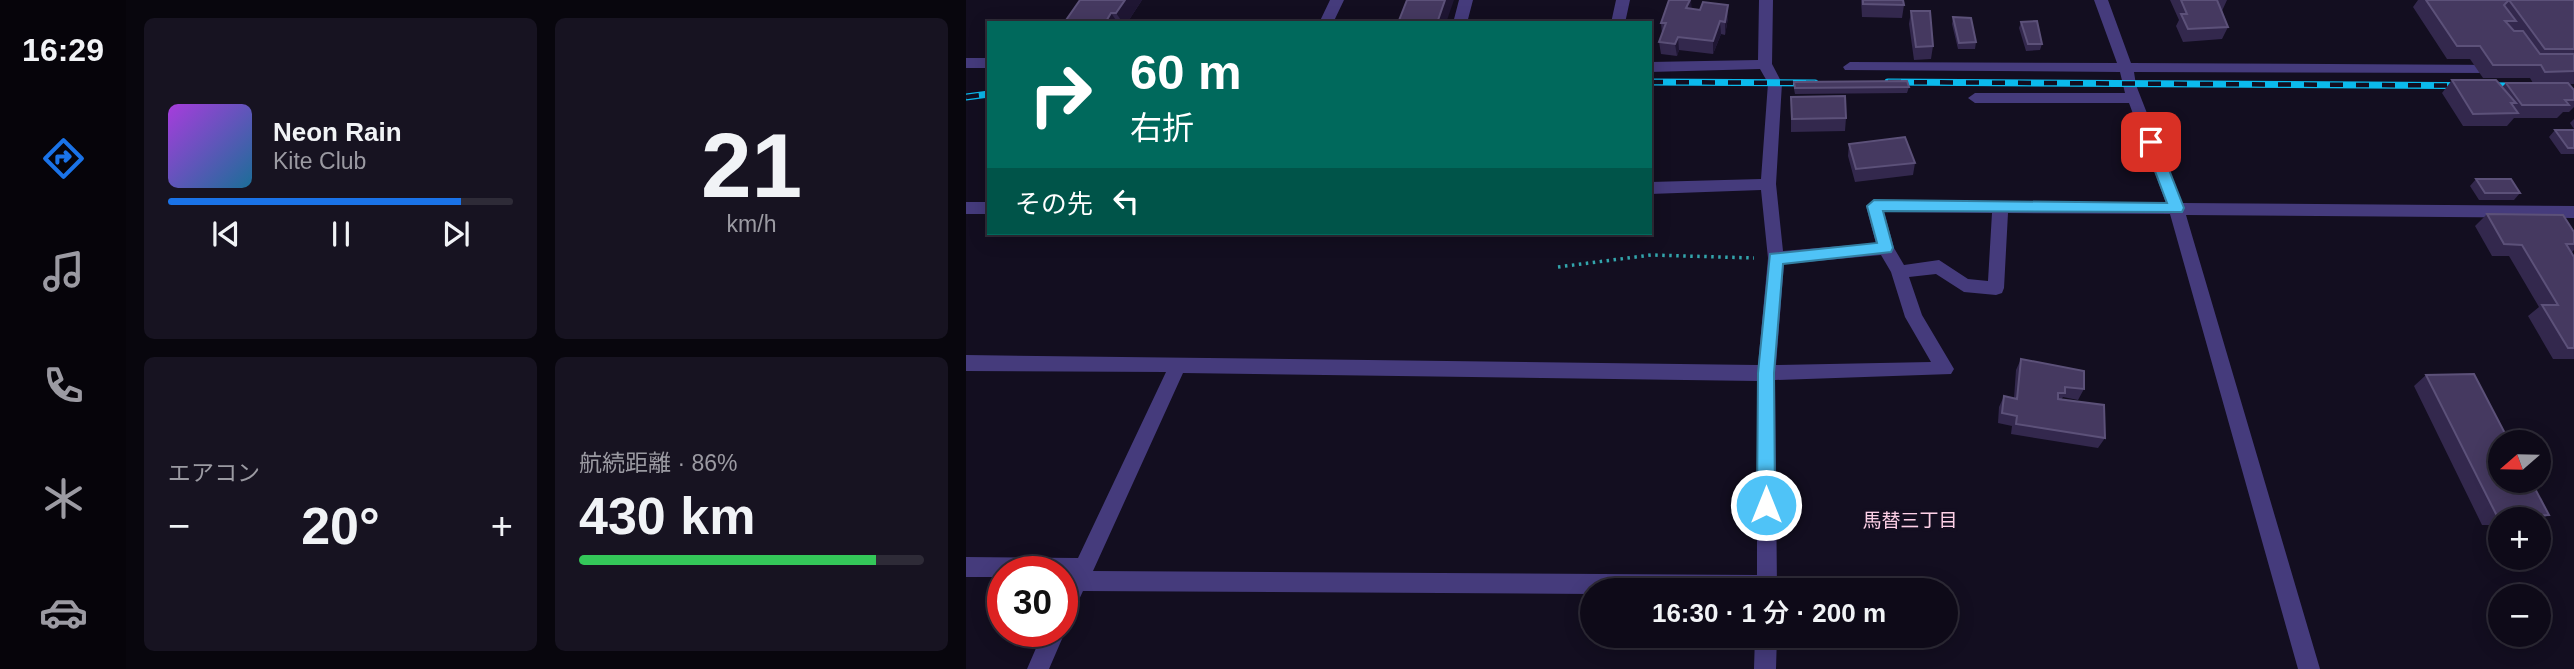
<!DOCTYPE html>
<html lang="ja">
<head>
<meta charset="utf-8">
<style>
  body { margin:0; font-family:Arial,"Noto Sans JP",sans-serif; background:#171321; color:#f1f3f6; height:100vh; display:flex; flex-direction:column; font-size:26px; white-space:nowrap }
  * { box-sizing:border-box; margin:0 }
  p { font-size:23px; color:#9b9aa2 }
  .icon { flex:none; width:38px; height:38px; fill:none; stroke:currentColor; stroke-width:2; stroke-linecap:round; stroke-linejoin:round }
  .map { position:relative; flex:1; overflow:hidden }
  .drawer { display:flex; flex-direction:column; gap:18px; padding:18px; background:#08060d; width:840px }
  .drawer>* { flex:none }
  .guide { position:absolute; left:21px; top:21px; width:665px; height:214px; border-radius:0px; box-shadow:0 4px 18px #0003,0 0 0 2px #2e2b37; background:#00695c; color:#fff; overflow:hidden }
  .needle { width:46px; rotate:250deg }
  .buttons { position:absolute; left:1522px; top:430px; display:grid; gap:14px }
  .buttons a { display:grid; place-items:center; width:63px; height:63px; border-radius:50%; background:#0e0a18; box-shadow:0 4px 18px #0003,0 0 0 2px #2e2b37; font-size:35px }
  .speed { position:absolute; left:21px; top:556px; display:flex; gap:14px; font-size:35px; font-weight:700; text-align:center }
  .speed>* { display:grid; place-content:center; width:91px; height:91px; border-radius:50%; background:#0e0a18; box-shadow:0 4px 18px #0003,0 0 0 2px #2e2b37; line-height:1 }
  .speed .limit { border:10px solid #d22; background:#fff; color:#111 }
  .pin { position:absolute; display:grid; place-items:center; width:60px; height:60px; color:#fff; margin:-30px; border-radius:14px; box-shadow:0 4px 10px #0006 }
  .me { position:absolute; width:77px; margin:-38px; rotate:0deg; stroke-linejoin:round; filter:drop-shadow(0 0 5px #0008) }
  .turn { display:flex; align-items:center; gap:24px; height:147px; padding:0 28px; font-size:32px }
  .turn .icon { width:91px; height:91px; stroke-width:2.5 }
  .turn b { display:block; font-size:49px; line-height:60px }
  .then { display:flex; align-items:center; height:66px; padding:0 28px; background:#0003; gap:14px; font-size:26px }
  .big { font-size:52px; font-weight:600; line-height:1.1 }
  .drawer .widget { flex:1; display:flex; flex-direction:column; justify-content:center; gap:10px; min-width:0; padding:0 24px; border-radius:10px; background:#171321 }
  .drawer .dial { align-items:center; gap:0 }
  .dial b { font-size:91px; line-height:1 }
  .song { display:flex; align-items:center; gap:21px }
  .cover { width:84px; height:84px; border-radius:10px; background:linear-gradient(135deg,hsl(280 70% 55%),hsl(200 70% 35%)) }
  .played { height:7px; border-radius:4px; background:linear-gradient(90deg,#1a73e8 85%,#2e2b37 85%) }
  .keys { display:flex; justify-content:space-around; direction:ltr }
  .heat { display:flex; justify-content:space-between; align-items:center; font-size:38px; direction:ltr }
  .charge { height:10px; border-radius:5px; background:linear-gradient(90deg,#34c759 86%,#2e2b37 0) }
  .drawer .tiles { flex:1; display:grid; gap:18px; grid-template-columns:repeat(2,1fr) }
  .trip { position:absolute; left:614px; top:578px; width:378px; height:70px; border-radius:35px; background:#0e0a18; box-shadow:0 4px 18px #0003,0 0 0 2px #2e2b37; font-weight:600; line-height:70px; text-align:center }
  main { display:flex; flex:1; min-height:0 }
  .dock { display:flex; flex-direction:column; width:126px; justify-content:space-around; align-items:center; background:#06040a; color:#9b9aa2 }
  .dock .icon { width:49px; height:49px }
  .dock .active { color:#1a73e8 }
  .dock b { font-size:32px; color:#f1f3f6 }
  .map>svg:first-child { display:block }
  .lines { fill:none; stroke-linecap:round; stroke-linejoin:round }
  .path { stroke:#33a5ac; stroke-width:3.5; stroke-dasharray:2.5 4.5; stroke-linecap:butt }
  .street { fill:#453b7c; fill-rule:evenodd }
  .rail-casing { stroke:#0bbaed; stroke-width:7 }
  .rail { stroke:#130e20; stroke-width:4.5; stroke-dasharray:13; stroke-linecap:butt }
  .wall { fill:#33284d }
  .shaded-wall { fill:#1f1633 }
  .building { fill:#453960; stroke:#5c5179; stroke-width:2 }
  .route { fill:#4fc3f7; stroke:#337fa1; stroke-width:2 }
  .labels { text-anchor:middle; stroke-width:7; stroke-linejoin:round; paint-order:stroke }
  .neighbourhood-label { font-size:19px; fill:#fdd0e7; stroke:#130e20 }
</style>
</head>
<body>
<main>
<nav class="dock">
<b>16:29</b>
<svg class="icon active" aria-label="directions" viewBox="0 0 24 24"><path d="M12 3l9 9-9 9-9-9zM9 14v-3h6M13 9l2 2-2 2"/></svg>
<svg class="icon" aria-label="music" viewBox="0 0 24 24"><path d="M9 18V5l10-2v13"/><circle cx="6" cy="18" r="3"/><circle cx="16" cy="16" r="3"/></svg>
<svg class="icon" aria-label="phone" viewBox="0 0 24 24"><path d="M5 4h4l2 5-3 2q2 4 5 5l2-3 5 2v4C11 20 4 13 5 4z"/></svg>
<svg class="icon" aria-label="climate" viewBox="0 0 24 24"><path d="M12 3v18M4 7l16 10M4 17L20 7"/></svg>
<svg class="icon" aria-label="car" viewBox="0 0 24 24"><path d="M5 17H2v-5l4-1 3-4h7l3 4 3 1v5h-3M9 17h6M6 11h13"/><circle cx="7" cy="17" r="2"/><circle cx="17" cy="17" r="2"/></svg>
</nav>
<section class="drawer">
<div class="tiles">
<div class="widget">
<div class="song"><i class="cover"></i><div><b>Neon Rain</b><p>Kite Club</p></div></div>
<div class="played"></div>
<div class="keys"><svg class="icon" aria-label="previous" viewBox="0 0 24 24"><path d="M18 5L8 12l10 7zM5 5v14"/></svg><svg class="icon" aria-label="pause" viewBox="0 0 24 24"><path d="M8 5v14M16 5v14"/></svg><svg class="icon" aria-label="next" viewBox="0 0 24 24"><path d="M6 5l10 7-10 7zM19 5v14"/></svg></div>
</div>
<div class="widget dial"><b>21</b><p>km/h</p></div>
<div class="widget"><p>エアコン</p>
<div class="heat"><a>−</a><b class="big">20°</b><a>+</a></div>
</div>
<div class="widget"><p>航続距離 · 86%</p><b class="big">430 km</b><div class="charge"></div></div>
</div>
</section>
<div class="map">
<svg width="1608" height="669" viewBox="0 0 1608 669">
  <rect width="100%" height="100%" fill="#130e20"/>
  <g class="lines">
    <!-- path -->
    <path class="path" d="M592,267L685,255L788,258"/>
    <!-- street -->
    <path class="street" d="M364,0H378L367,23H353Z
      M493,0H507L501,23H487Z
      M650,0H664L659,23H645Z
      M793,0H807L806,64L816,83L810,184L817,251L910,243L900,206L908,200L1200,203L1163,103H1009L1002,98L1009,93H1159L1154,72L879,70L877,67L884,62L1151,63L1128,0H1142L1165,63L1536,65L1538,68L1531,73L1168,72L1170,85L1216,203L1608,206V218L1220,215L1354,669H1332L1204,214L1042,213L1038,288L1036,293L1030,295L998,292L970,274L943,277L956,315L988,369L985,374L809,380L811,590H626V594L117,591L103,621L96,625V590L102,578H96V572H37V577H0V557L112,558L200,372L0,371V355L792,365L802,258L795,190L684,194V182L795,179L802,83L794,69L684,72V62L792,60ZM918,212L1026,213L1022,281L1002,279L973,260L938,265L928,248ZM915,255L925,272L939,317L965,362L810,365L818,264ZM217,373L791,381V575L127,571Z
      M0,58H23V68H0Z
      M0,202H23V214H0Z
      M96,626L99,632L83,669H61L77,632H96Z
      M789,635H811L810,669H788Z"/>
    <!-- rail casing -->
    <g class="rail-casing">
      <path id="rail" d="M684,82L849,83
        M922,82L1556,86
        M0,97L23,94"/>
    </g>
    <!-- rail -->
    <use href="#rail" class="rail"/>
  </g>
  <!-- wall -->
  <path class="wall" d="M176,0L161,23H98Z
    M703,0H725V9L734,10L762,5V18L759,35L755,34L747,54L713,50L711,56L695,54L693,42L696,34L695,23Z
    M895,0H937L938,5L936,18L896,17Z
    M1204,0H1261L1256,11L1262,27L1256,39L1217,42L1210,26L1213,20Z
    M1452,0H1608V84H1603L1608,90V107L1603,112H1597L1591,118H1548L1541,126H1497L1476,93L1486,80L1536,87L1540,83H1567L1564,78H1517L1504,59H1481L1447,7Z
    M945,11L967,46L965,59L948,60L943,24Z
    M987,17L1010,42L1009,49H992L986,24Z
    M1055,22L1076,44L1074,50L1060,51L1053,28Z
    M828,82L943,87L941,93L829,94L828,89Z
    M825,97L880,118L879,131L825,132Z
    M1608,119V129L1604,123Z
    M1589,130H1608V154H1595L1583,137Z
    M883,144L949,163L947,175L889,182L882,156Z
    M1510,179L1554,193L1548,200H1513L1504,186Z
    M1521,214L1608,232V250L1605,253L1608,257V359H1587L1562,316L1573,307L1543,256H1526L1509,226Z
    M1055,359L1118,389L1112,400L1097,397L1095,400L1139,438L1132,448L1045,434L1046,426L1032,423L1033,407L1038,396L1048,398L1050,370Z
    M1460,375L1583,515L1573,520H1535V525H1516L1448,386Z"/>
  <!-- shaded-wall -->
  <path class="shaded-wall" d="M159,0H176L161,23H157L150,13Z
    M479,0H488L480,23H471Z
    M724,0H725L726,11L720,8Z
    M762,5V18L759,35V22Z
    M145,13L152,23H139Z
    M754,21L755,34L747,54V41Z
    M712,37L713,50L711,56L709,44Z"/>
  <!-- building -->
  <path class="building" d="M114,0H159L150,13H145L139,23H98Z
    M441,0H479L471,23H432Z
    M703,0H724L720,8L734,10L737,2L762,5L759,22L754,21L747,41L712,37L709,44L693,42L700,23H695Z
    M897,0H937L938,5L897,4Z
    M1215,0H1251L1262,27L1222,29L1215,14H1221Z
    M1460,0H1541L1542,1L1538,5L1550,21H1539L1548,31H1557L1574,54H1608V71L1579,72L1575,65H1527L1514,46H1491Z
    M1543,0H1608V49H1579Z
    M945,11H964L967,46L950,47Z
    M987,17L1005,18L1010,42L993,43Z
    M1071,21L1076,44H1062L1055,22Z
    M1486,80H1530L1550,103H1545L1552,113L1507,114Z
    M941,81L943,87L829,88L828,82Z
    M1540,83H1602L1608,90V100H1599L1603,105H1556Z
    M879,96L880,118L826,119L825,97Z
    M1589,130H1608V148H1602Z
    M939,137L949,163L890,169L883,144Z
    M1510,179H1545L1554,193H1519Z
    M1521,214L1597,215L1608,232V244H1600L1608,257V348H1602L1576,305H1592L1556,245L1538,244Z
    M1055,359L1118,371V389L1099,387V393H1092V399L1138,405L1139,438L1050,424L1051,416L1036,413L1038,396L1051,399Z
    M1508,374L1544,443H1535V481H1565L1583,515L1531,516L1460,375Z"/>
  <!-- route -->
  <path class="route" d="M1185,137L1192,142L1218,208L1216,212L917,211L927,248L925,252L817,264L808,373L809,505L807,511L800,514L794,511L791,505L792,373L804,254L911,243L901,206L908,200L1201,203L1178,142Z"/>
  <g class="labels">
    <!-- neighbourhood labels -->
    <g class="neighbourhood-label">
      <text x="944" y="527">馬替三丁目</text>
    </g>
  </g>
</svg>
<div class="buttons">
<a><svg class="needle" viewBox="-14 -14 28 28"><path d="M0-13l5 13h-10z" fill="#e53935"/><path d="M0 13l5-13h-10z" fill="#9b9aa2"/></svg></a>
<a>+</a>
<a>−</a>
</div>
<div class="speed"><div class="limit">30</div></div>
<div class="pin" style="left:1185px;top:142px;background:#d93025"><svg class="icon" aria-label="arrive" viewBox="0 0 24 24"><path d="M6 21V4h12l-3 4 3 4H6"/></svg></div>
<svg class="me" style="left:800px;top:505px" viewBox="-20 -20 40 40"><circle r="17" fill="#4fc3f7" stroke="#fff" stroke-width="3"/><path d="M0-11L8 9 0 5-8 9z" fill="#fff"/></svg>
<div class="trip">16:30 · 1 分 · 200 m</div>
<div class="guide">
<div class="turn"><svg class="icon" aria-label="right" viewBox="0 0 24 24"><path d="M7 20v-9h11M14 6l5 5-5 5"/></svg><div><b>60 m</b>右折</div></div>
<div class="then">その先<svg class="icon" aria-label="left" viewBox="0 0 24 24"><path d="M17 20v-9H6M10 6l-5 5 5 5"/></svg></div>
</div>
</div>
</main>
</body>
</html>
